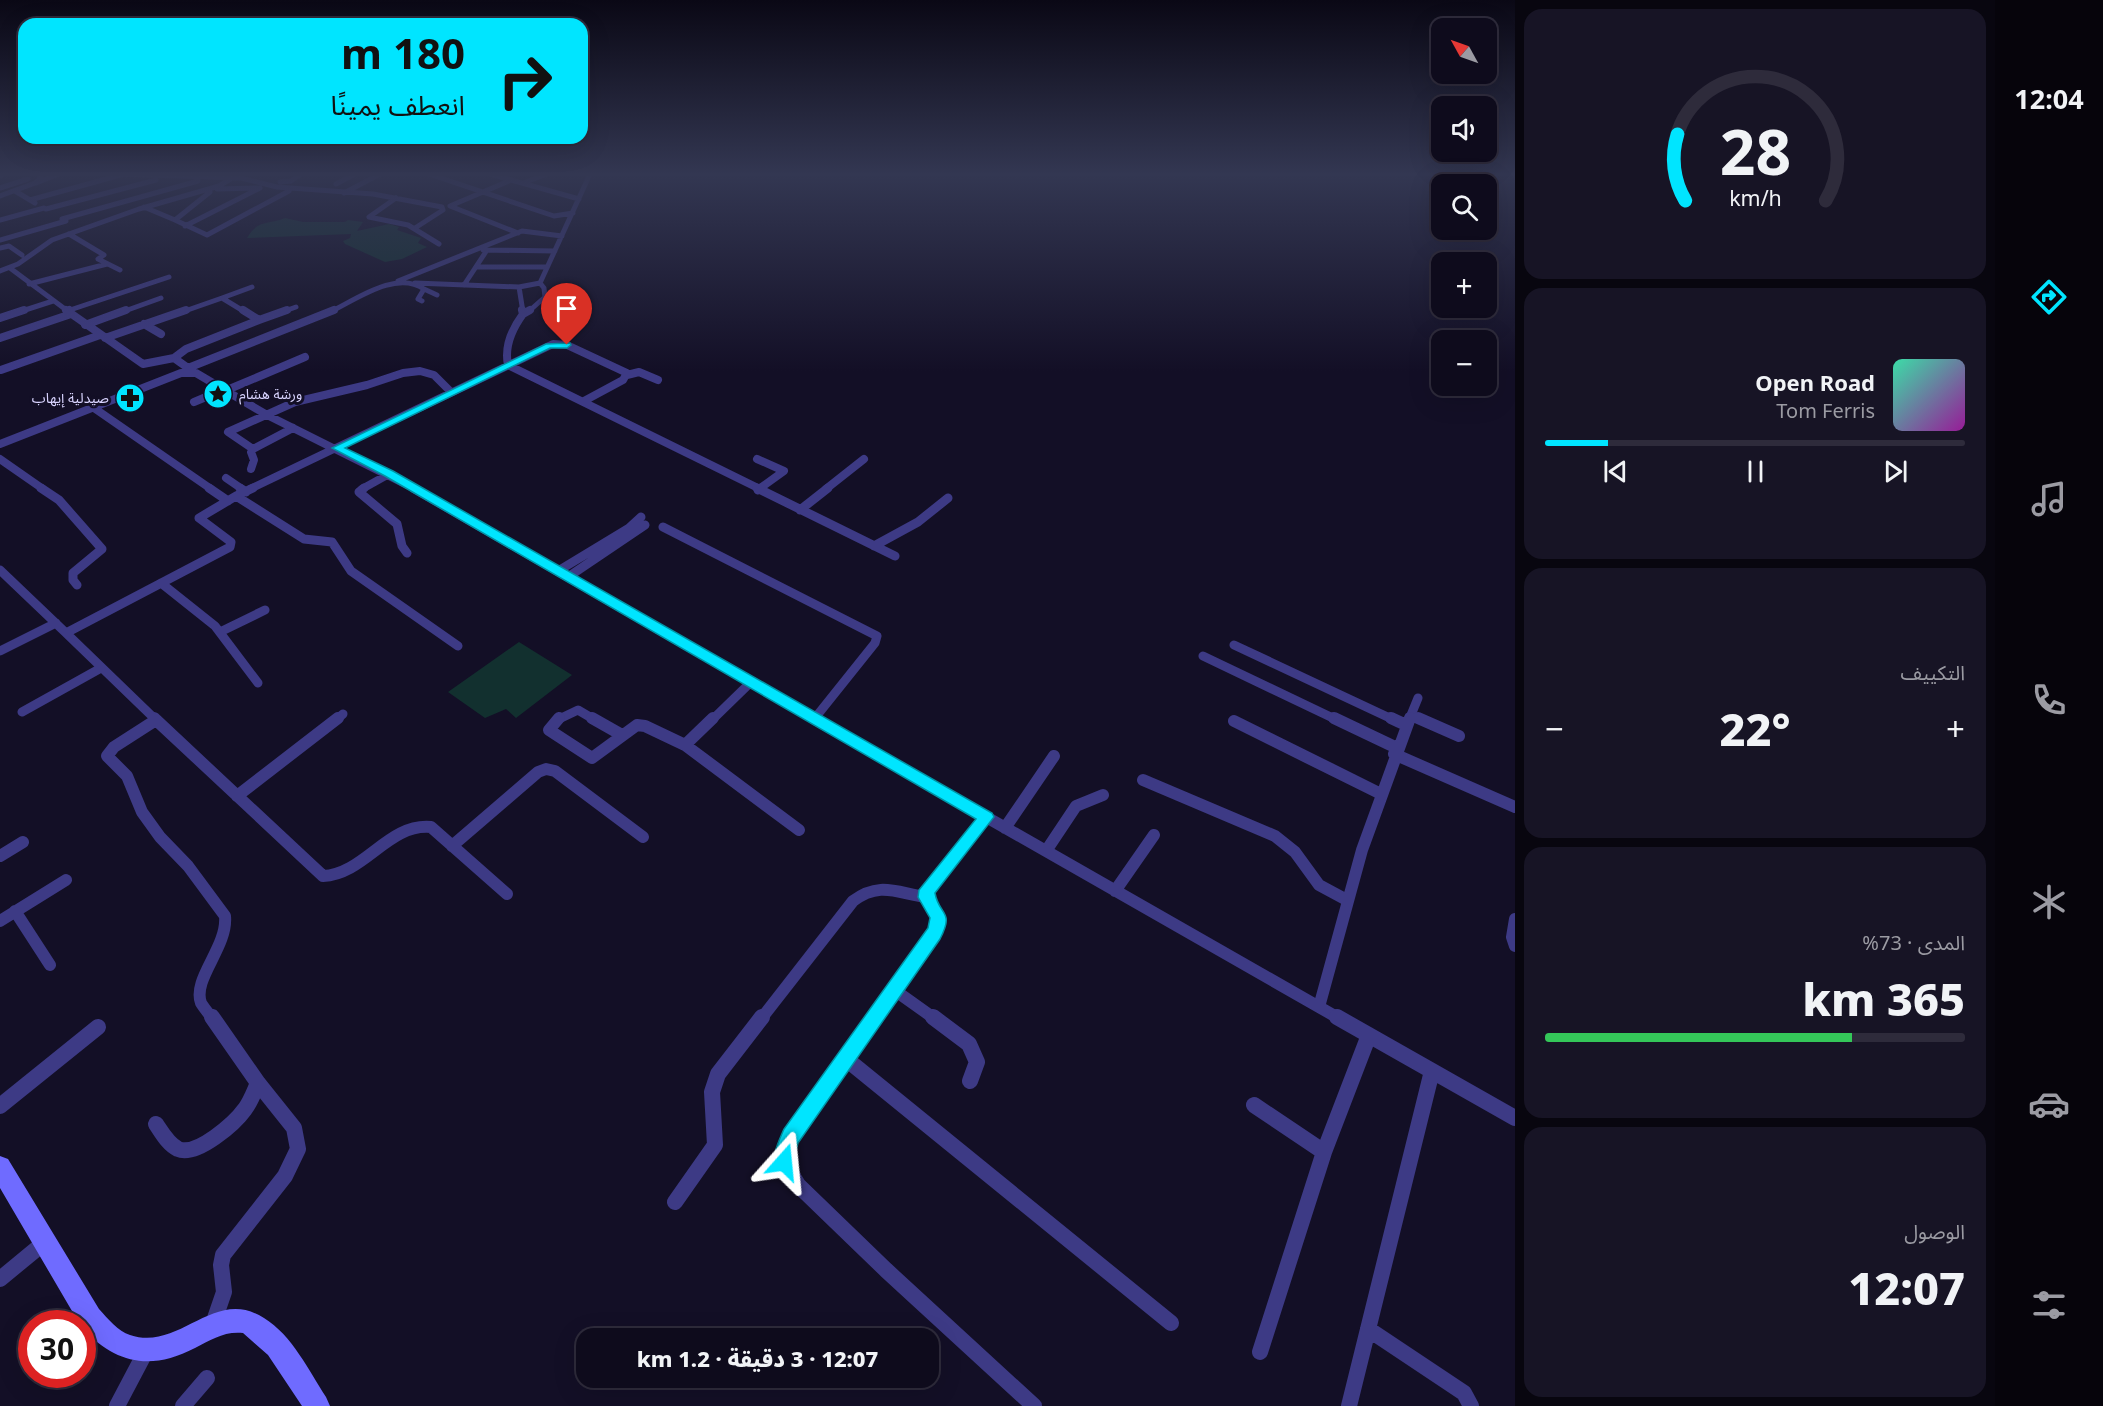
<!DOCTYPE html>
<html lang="ar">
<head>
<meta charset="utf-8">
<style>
  body { margin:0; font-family:"Noto Sans","Noto Sans Arabic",sans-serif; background:#171425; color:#f1f3f6; direction:rtl; height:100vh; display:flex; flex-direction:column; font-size:22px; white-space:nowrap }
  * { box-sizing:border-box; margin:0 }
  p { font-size:20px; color:#9b9ba3 }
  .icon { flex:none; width:33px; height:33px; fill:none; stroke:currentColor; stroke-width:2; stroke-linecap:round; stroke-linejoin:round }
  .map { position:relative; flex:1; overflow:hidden; direction:ltr }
  .side { display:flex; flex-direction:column; gap:9px; padding:9px; background:#08060f; width:480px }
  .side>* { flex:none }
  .banner { position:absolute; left:18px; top:18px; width:570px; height:126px; border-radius:18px; box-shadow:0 6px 24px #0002,0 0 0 2px #2e2b3b; direction:rtl; background:#00e5ff; color:#111; overflow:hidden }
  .needle { width:39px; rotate:310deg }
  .fabs { position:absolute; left:1431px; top:18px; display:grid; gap:12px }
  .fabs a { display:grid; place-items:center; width:66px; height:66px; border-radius:12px; background:#0e0b1c; box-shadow:0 6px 24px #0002,0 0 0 2px #2e2b3b; font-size:30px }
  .speed { position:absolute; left:18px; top:1310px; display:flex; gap:12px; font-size:30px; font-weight:700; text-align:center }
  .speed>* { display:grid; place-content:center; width:78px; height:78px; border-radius:50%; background:#0e0b1c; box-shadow:0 6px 24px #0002,0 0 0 2px #2e2b3b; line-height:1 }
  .speed .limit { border:9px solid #d22; background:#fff; color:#111 }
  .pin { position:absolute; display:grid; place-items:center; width:51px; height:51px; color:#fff; margin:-62px -26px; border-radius:50% 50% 50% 0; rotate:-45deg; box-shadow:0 0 6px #0007 }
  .pin .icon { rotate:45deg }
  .me { position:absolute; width:66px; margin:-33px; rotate:18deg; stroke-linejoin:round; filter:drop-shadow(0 0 4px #0008) }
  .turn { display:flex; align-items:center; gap:21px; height:126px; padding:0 24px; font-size:27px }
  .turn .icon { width:78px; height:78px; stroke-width:2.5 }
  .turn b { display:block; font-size:42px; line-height:51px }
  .big { font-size:45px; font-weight:800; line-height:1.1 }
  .side .widget { flex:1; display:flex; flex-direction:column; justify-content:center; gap:9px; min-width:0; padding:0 21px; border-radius:18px; background:#171425 }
  .side .dial { align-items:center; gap:0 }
  .dial svg { height:156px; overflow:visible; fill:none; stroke:#2e2b3b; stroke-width:7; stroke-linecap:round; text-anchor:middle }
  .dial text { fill:#f1f3f6; stroke:none }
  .song { display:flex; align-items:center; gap:18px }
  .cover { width:72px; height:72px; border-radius:9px; background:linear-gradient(135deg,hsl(160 70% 55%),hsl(300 70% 35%)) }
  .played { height:6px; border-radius:3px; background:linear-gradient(90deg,#00e5ff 15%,#2e2b3b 15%) }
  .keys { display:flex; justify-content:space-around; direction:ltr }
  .heat { display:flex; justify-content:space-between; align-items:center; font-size:33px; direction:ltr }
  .charge { height:9px; border-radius:4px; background:linear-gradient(90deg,#34c759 73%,#2e2b3b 0) }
  .trip { position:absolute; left:576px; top:1328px; width:363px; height:60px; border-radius:18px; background:#0e0b1c; box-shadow:0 6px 24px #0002,0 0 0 2px #2e2b3b; font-weight:800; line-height:60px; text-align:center; direction:rtl }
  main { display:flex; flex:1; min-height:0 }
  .tab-bar { display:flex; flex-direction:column; width:108px; justify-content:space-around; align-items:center; background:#06040b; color:#9b9ba3 }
  .tab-bar .icon { width:42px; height:42px }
  .tab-bar .current { color:#00e5ff }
  .tab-bar b { font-size:27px; color:#f1f3f6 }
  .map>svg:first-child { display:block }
  .green { fill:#12302f }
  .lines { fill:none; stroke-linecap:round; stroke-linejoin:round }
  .street-far4 { stroke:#3d3a85; stroke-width:5 }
  .street-far3 { stroke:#3d3a85; stroke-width:8 }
  .street-far2 { stroke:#3d3a85; stroke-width:9 }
  .street-far1 { stroke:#3d3a85; stroke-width:12 }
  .street { stroke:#3d3a85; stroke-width:16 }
  .secondary { fill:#6f6bff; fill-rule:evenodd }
  .route { fill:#00e5ff; stroke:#0095a6; stroke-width:1.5 }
  .labels { text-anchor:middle; stroke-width:6; stroke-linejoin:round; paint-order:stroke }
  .far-poi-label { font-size:14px; fill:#d9d4ff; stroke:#130f26; text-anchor:start }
</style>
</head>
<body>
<main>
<nav class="tab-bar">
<b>12:04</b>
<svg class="icon current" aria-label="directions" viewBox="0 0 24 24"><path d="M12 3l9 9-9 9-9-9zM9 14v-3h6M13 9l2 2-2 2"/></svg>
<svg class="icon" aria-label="music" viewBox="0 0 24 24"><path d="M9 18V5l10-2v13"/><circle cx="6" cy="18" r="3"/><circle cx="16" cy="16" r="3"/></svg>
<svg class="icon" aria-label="phone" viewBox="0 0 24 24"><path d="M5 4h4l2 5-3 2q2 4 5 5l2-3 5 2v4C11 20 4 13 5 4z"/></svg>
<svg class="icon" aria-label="climate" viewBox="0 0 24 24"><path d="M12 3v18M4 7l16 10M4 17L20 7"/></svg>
<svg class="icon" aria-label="car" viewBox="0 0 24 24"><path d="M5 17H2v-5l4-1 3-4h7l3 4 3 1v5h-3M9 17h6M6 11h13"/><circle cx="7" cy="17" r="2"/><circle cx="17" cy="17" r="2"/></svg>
<svg class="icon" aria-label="filters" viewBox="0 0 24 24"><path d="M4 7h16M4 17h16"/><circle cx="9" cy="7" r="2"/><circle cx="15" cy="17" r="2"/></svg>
</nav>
<section class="side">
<div class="widget dial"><svg viewBox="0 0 100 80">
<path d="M14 69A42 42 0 1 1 86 69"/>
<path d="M14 69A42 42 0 0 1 10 35" stroke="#00e5ff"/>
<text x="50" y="56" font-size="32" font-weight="700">28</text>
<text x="50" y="72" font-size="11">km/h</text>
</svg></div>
<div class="widget">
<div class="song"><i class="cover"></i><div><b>Open Road</b><p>Tom Ferris</p></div></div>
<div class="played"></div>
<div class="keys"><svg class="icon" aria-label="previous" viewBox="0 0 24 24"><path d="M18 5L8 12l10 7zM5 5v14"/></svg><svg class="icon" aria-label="pause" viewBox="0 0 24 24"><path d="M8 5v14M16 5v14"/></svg><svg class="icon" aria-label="next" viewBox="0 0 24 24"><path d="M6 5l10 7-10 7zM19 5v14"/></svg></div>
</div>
<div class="widget"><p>التكييف</p>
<div class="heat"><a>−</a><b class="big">22°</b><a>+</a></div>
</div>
<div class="widget"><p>المدى · 73%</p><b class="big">365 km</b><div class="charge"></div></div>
<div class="widget"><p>الوصول</p><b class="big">12:07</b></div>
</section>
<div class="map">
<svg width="1515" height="1406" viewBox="0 0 1515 1406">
  <rect width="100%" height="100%" fill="#130f26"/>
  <!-- green -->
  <path class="green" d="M285,218L303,222H345L348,220L363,222L357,231L389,224L399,227L397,230L421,238L418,243L427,247L402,259L385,262L345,244L343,241L350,238L351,234L247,238C258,219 268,225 285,218Z
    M519,642L572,675L516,718L506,709L485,718L448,692Z"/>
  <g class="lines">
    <!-- street-far4 -->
    <path class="street-far4" d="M119,174L241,178L277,187L373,194L442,207L443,210L415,228
      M429,174L554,216L573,213
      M490,174L579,199
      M0,176L3,174
      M511,180L450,206L518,233
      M280,182L291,181L301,174
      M36,183L59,174
      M523,183L547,174
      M336,184L355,174
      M0,188L28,179
      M217,189L259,188
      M15,191L35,203
      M210,192L175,220L207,235L289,191
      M344,193L380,174
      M0,196L35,183L41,178L38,174
      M396,198L369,217L408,225L439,244
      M30,200L124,174
      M144,207L175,220
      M46,209L156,180
      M62,219L198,181
      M0,220L44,208
      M185,226L260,188
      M69,234L104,255L98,259L120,270
      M0,240L66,221
      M0,248L9,246L22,255
      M483,250L555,251
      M476,267H547
      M10,268L69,312
      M0,271L18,264L52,240L139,209L219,186L232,178
      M398,281L522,231L562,236
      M415,283L519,287L540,283L590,174
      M29,284L107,264
      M464,285L487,250
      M519,287L523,312
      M424,289L437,295
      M222,298L252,287
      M67,311L169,277
      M19,312L53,301
      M122,312L161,298
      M182,312L222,298L245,312
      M282,312L296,307
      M330,312C357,299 396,270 424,289L418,299L422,301
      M528,312L545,297L544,288L540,283"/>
    <!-- street-far3 -->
    <path class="street-far3" d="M66,310L143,364L174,358L188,368L189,372
      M522,310L523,314C512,329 504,346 508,365L760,489
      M67,311L69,310
      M523,314L530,310
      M0,318L24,310
      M259,320L287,310
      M144,324L161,334
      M85,325L126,310
      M0,338L71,314
      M105,338L186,310
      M174,358L186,349L259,320L243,310
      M188,368L334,310
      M1,370L100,335
      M627,375L639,372L658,380
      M227,390L305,357
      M194,402L225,389
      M94,408L211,489
      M0,444L181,373H196L267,415L415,489
      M253,449L228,432L295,402L367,385L403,373L420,371L434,375L451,392
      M0,459L43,489
      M757,459L784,471L759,489
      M251,469L254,460L251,452L253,449L293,428
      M226,478L242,489
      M250,489L553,344L567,345L627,373L623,380L584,401
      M362,489L389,474
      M826,489L864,459"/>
    <!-- street-far2 -->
    <path class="street-far2" d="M41,488L59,500L102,549L73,573V580L77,585
      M209,488L228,501
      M240,488L246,492
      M364,488L359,492L397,524L402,546L407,553
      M413,488L815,720
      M757,488L895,556
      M758,490L761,488
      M236,496L253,488
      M800,510L828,488
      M663,527L877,636L875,643L815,718
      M874,546L918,522L948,498
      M0,570L66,633L230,547L231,542L199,518L236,496L304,539L332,542L351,571L458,646
      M558,571L629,528L641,517
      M568,577L645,525
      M161,583L215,626L258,683
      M220,632L265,610
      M66,633L156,720
      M1234,645L1394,720
      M0,651L56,623
      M1203,656L1337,720
      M22,712L101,668
      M1411,715L1421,720
      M336,720L343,714
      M557,720L578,710L595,720
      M712,720L751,682
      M1409,720L1418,698"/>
    <!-- street-far1 -->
    <path class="street-far1" d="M154,718L323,876C365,874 388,823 431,827L507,894
      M559,718L549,730L592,758L637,725L645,726L685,745L713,718
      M592,718L622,735
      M813,718L1340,1019
      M1334,718L1397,748
      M1391,718L1406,725
      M1418,718L1459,736
      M156,720L114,747L107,756L127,776L142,812L160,837L188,866L225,916C228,947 192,979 201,1003C204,1008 209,1014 213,1019
      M1234,721L1379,793
      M685,745L799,830
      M1394,754L1515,807
      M1143,780L1275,836L1295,852L1319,885L1345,899
      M237,796L338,718
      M1005,828L1054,756
      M452,846L538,772L546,769L555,771L643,837
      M1046,851L1076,806L1103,795
      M0,856L23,842
      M1115,891L1154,835
      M15,911L50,965
      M1515,919L1512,937L1515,946
      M0,921L66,880
      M893,989L935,1019
      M1319,1007L1362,850L1410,718
      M761,1019L853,901C880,881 897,893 926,897
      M873,1019L939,924L927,890L986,817"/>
    <!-- street -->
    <path class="street" d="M212,1017L258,1083L294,1128L298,1149L285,1176L223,1255L221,1265L224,1292L213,1324
      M874,1017L791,1136L785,1149L784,1162L798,1185L886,1270L1034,1406
      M933,1017L969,1044L977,1062L970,1081
      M1337,1017L1515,1118
      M845,1058L1171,1323
      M1254,1105L1324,1152
      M0,1106L98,1027
      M156,1124C162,1133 168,1144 178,1149C197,1157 235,1123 245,1109C251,1101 254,1092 258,1083
      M675,1202L715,1145L712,1092L718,1074L762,1017
      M0,1279L45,1242
      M1368,1329L1464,1393L1471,1406
      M1260,1352L1324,1152L1369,1035
      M117,1406L146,1351
      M183,1406L207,1378
      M1349,1406L1432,1071"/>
    <!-- secondary -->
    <path class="secondary" d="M0,1156L8,1159L99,1309C108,1319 118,1331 130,1335C180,1352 214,1286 264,1318C292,1335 309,1371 326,1397L330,1406H302L268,1355L243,1333C224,1331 211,1340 195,1348C151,1371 116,1364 82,1328V1323H79L0,1188Z"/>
  </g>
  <!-- sky -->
  <linearGradient id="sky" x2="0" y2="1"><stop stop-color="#0a0815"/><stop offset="0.47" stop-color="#333752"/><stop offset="1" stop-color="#333752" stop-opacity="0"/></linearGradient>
  <rect width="1515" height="371" fill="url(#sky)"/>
  <!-- route -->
  <path class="route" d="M570,343L571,345L567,348H550L345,448L393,471L992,813L994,817L935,893C939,916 955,910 940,939L798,1143L791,1169L784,1172L777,1169C771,1155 778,1143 784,1129L928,928L930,918L918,897L919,890L976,819L385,476L332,448L546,344Z"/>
  <!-- icons -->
  <defs>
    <g id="sight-disc" transform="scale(1.5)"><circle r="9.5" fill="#00e5ff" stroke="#130f26"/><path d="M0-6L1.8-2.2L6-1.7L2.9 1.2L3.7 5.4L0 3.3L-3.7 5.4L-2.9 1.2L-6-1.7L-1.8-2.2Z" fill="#111"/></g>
    <g id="pharmacy-disc" transform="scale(1.5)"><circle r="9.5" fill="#00e5ff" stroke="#130f26"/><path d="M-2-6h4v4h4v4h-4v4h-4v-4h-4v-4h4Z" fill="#111"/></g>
  </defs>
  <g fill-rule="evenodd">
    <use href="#sight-disc" x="218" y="394"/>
    <use href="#pharmacy-disc" x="130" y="398"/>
  </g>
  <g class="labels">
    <!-- far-poi labels -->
    <g class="far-poi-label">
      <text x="239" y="399">ورشة هشام</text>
      <text x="109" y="403" text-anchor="end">صيدلية إيهاب</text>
    </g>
  </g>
</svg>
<div class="fabs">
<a><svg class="needle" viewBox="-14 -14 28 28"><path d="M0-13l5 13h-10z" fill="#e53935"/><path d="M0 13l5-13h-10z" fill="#9b9ba3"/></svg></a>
<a><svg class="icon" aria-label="sound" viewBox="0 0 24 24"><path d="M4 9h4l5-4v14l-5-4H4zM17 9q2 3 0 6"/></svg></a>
<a><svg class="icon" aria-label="search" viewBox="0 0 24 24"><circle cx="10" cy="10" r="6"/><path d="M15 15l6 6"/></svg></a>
<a>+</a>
<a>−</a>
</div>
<div class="speed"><div class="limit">30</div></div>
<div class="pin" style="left:567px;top:345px;background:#d93025"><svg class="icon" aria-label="arrive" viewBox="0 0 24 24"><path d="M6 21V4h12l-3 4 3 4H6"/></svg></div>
<svg class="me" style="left:784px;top:1162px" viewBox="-20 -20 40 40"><path d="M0-17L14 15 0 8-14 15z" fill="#00e5ff" stroke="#fff" stroke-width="4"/></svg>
<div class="trip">12:07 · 3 دقيقة · 1.2 km</div>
<div class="banner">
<div class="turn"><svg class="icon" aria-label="right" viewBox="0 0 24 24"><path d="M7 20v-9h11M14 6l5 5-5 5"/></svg><div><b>180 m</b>انعطف يمينًا</div></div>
</div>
</div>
</main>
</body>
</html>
